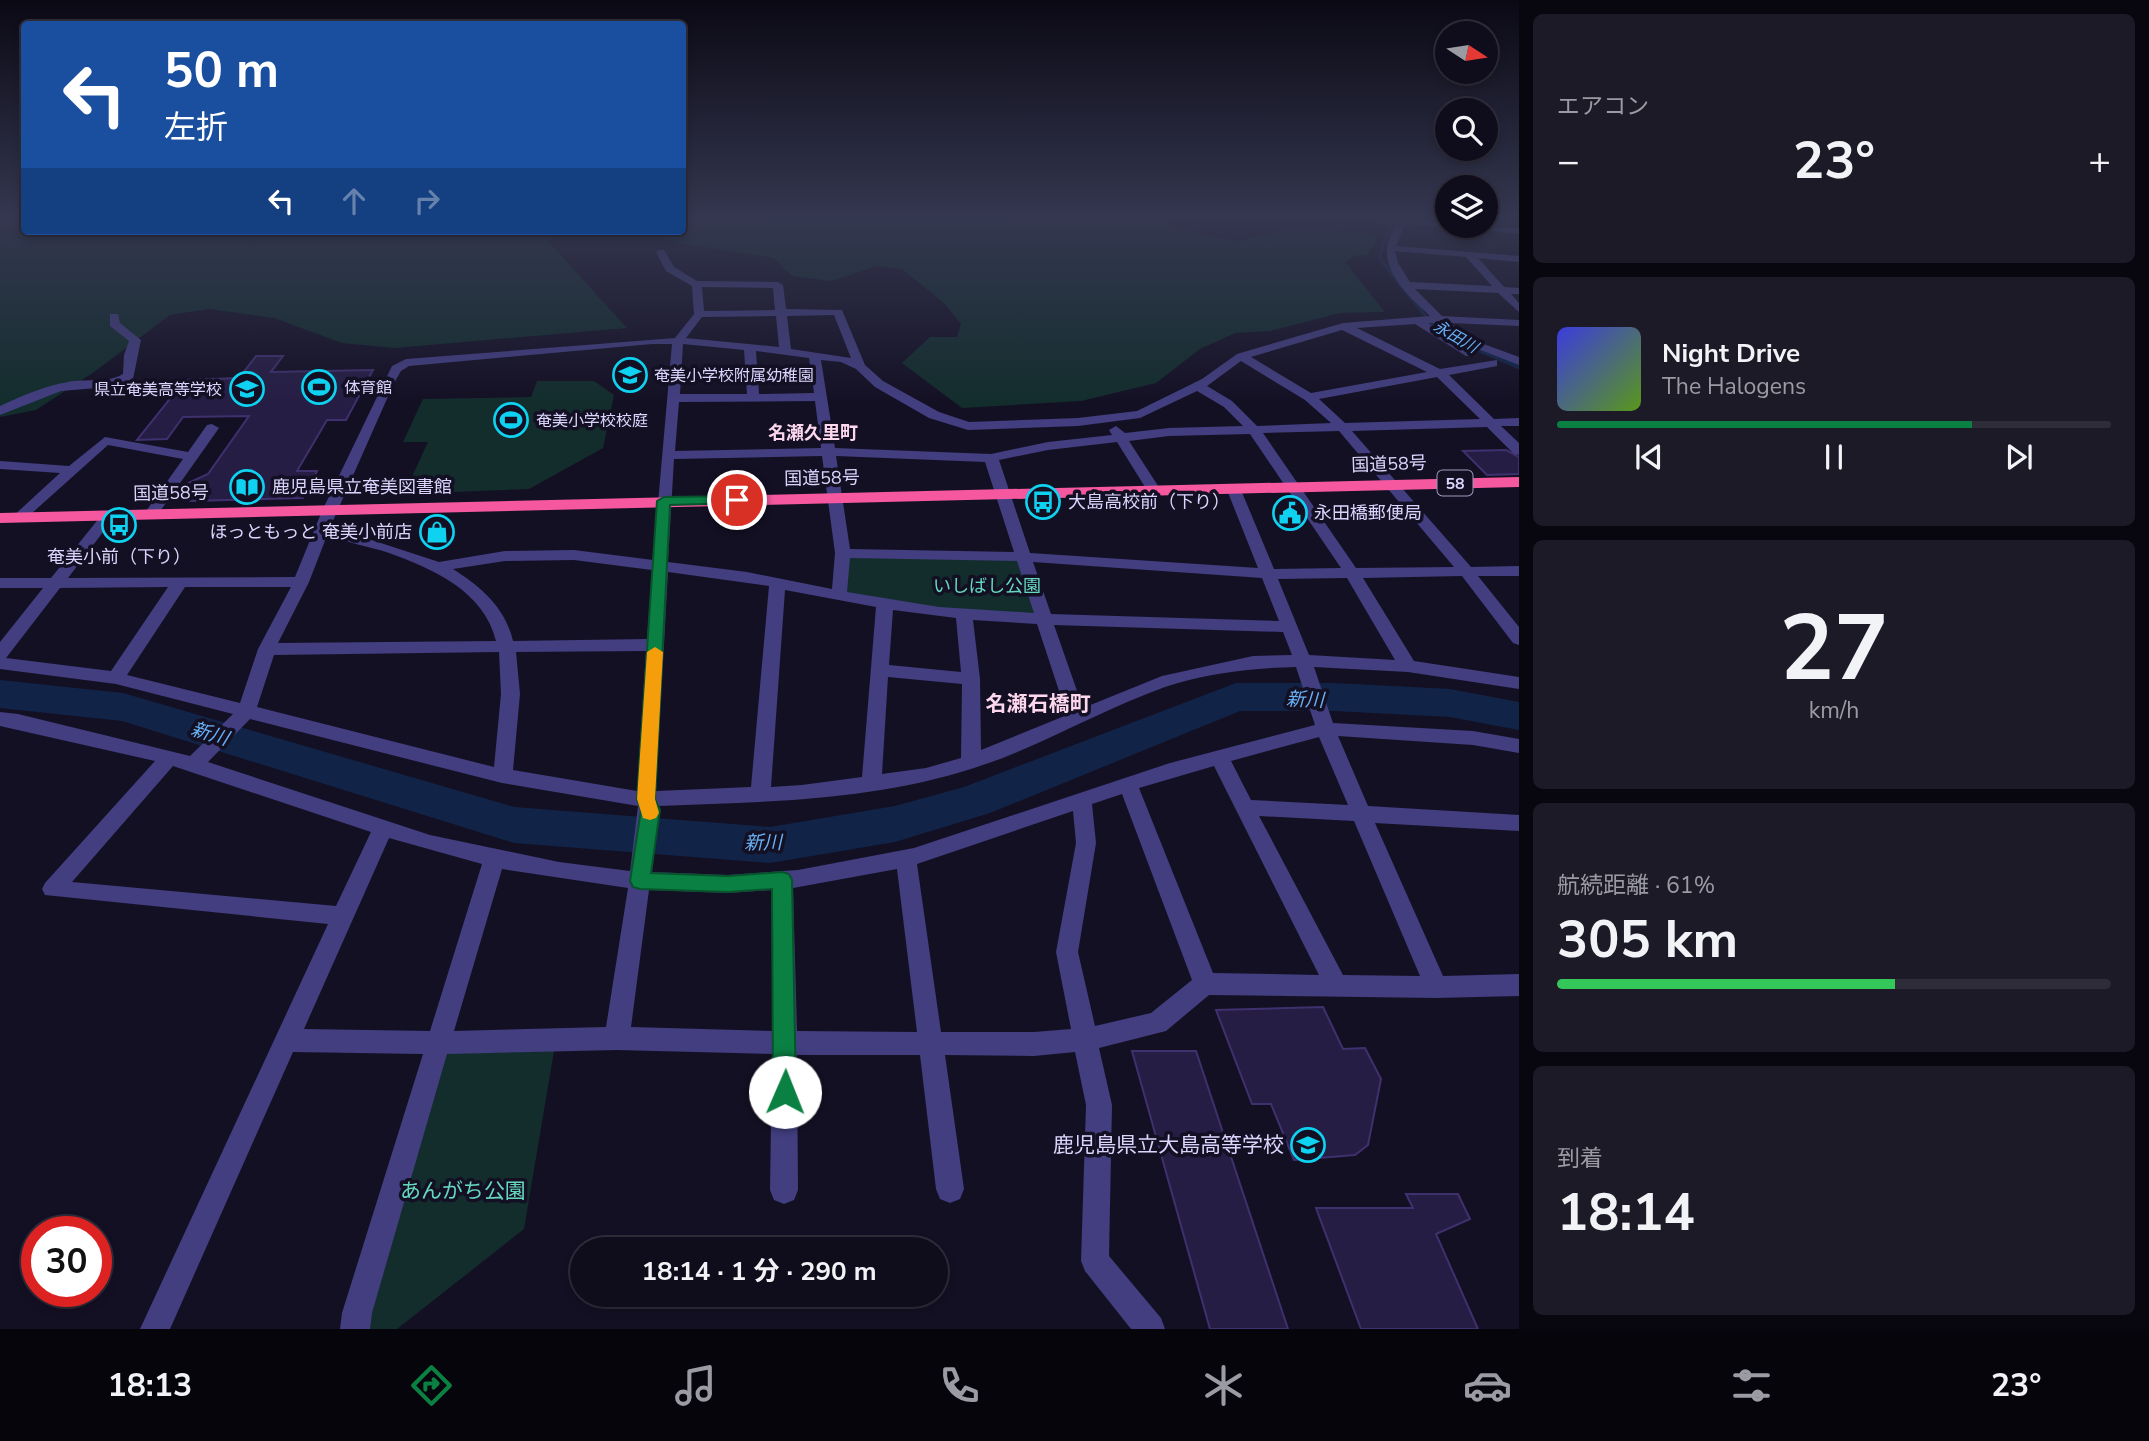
<!DOCTYPE html>
<html lang="ja">
<head>
<meta charset="utf-8">
<style>
  body { margin:0; font-family:"Nunito Sans","Noto Sans JP",sans-serif; background:#1d1a28; color:#f1f3f6; height:100vh; display:flex; flex-direction:column; font-size:26px; white-space:nowrap }
  * { box-sizing:border-box; margin:0 }
  p { font-size:23px; color:#9b9ba3 }
  .icon { flex:none; width:38px; height:38px; fill:none; stroke:currentColor; stroke-width:2; stroke-linecap:round; stroke-linejoin:round }
  .map { position:relative; flex:1; overflow:hidden }
  .side { display:flex; flex-direction:column; gap:14px; padding:14px; background:#08070f; width:630px }
  .side>* { flex:none }
  .guide { position:absolute; left:21px; top:21px; width:665px; height:214px; border-radius:7px; box-shadow:0 4px 10px #0003,0 0 0 2px #2f2c3a; background:#1a4fa0; color:#fff; overflow:hidden }
  .needle { width:46px; rotate:102deg }
  .fabs { position:absolute; left:1435px; top:21px; display:grid; gap:14px }
  .fabs a { display:grid; place-items:center; width:63px; height:63px; border-radius:50%; background:#0f0c1b; box-shadow:0 4px 10px #0003,0 0 0 2px #2f2c3a; font-size:35px }
  .speed { position:absolute; left:21px; top:1216px; display:flex; gap:14px; font-size:35px; font-weight:700; text-align:center }
  .speed>* { display:grid; place-content:center; width:91px; height:91px; border-radius:50%; background:#0f0c1b; box-shadow:0 4px 10px #0003,0 0 0 2px #2f2c3a; line-height:1 }
  .speed .limit { border:10px solid #d22; background:#fff; color:#111 }
  .pin { position:absolute; display:grid; place-items:center; width:60px; height:60px; color:#fff; margin:-30px; border:4px solid #fff; border-radius:50%; box-shadow:0 2px 7px #0007 }
  .me { position:absolute; width:77px; margin:-38px; rotate:1deg; stroke-linejoin:round; filter:drop-shadow(0 0 5px #0008) }
  .turn { display:flex; align-items:center; gap:24px; height:147px; padding:0 28px; font-size:32px }
  .turn .icon { width:91px; height:91px; stroke-width:2.5 }
  .turn b { display:block; font-size:49px; line-height:60px }
  .lanes { display:flex; align-items:center; height:66px; padding:0 28px; background:#0003; justify-content:center; gap:35px; direction:ltr }
  .lanes .off { opacity:.35 }
  .big { font-size:52px; font-weight:700; line-height:1.1 }
  .side .card { flex:1; display:flex; flex-direction:column; justify-content:center; gap:10px; min-width:0; padding:0 24px; border-radius:10px; background:#1d1a28 }
  .side .dial { align-items:center; gap:0 }
  .dial b { font-size:91px; line-height:1 }
  .song { display:flex; align-items:center; gap:21px }
  .cover { width:84px; height:84px; border-radius:10px; background:linear-gradient(135deg,hsl(240 70% 55%),hsl(90 70% 35%)) }
  .played { height:7px; border-radius:4px; background:linear-gradient(90deg,#0b8043 75%,#2f2c3a 75%) }
  .keys { display:flex; justify-content:space-around; direction:ltr }
  .heat { display:flex; justify-content:space-between; align-items:center; font-size:38px; direction:ltr }
  .charge { height:10px; border-radius:5px; background:linear-gradient(90deg,#34c759 61%,#2f2c3a 0) }
  .trip { position:absolute; left:570px; top:1237px; width:378px; height:70px; border-radius:35px; background:#0f0c1b; box-shadow:0 4px 10px #0003,0 0 0 2px #2f2c3a; font-weight:700; line-height:70px; text-align:center }
  .menu { display:flex; height:112px; justify-content:space-around; align-items:center; background:#06050b; color:#9b9ba3 }
  .menu .icon { width:49px; height:49px }
  .menu .active { color:#0b8043 }
  .menu b { font-size:32px; color:#f1f3f6 }
  main { display:flex; flex:1; min-height:0 }
  .map>svg:first-child { display:block }
  .green { fill:#132d2d }
  .lines { fill:none; stroke-linecap:round; stroke-linejoin:round }
  .stream-far1 { stroke:#112447; stroke-width:3.5 }
  .stream { stroke:#112447; stroke-width:4.5 }
  .river { fill:#112447; fill-rule:evenodd }
  .building { fill:#261d44; stroke:#3f306e; stroke-width:2 }
  .minor { fill:#423e80; fill-rule:evenodd }
  .highway { fill:#f5589e; fill-rule:evenodd }
  .route { fill:#0b8043; stroke:#07532c; stroke-width:2 }
  .slow { fill:#f59e0b }
  .labels { text-anchor:middle; stroke-width:7; stroke-linejoin:round; paint-order:stroke }
  .far-water-label { font-size:16px; font-style:italic; fill:#69b1f6; stroke:#141024 }
  .far-poi-label { font-size:16px; fill:#dbd5fd; stroke:#141024; text-anchor:start }
  .shield { fill:#141024; stroke:#9f9abc; stroke-width:2 }
  .shield-label { font-size:16px; font-weight:bold; fill:#dbd5fd }
  .far-quarter-label { font-size:18px; font-weight:bold; fill:#fdd7ee; stroke:#141024 }
  .street-label { font-size:18px; fill:#dbd5fd; stroke:#141024 }
  .poi-label { font-size:18px; fill:#dbd5fd; stroke:#141024; text-anchor:start }
  .park-label { font-size:18px; fill:#65d9bf; stroke:#141024 }
  .water-label { font-size:19px; font-style:italic; fill:#69b1f6; stroke:#141024 }
  .quarter-label { font-size:21px; font-weight:bold; fill:#fdd7ee; stroke:#141024 }
  .near-poi-label { font-size:21px; fill:#dbd5fd; stroke:#141024; text-anchor:end }
  .near-park-label { font-size:21px; fill:#65d9bf; stroke:#141024 }
</style>
</head>
<body>
<main>
<div class="map">
<svg width="1519" height="1329" viewBox="0 0 1519 1329">
  <rect width="100%" height="100%" fill="#141024"/>
  <!-- green -->
  <path class="green" d="M0,217H24V231H622L546,239L627,328L395,348L342,343L274,318L209,309L170,315L94,372L36,410L0,417Z
    M683,217H1132L1178,226L1217,238L1239,241L1280,231L1364,232L1378,238L1367,255L1353,256L1345,262L1385,312L1340,313L1270,331L1235,333L1200,349L1156,383L1081,401L962,408L902,363L930,337H957L961,324L944,303L902,269L877,266L831,281L792,276L774,258L679,243L634,231H682Z
    M537,381H594L614,395L603,448L529,489L404,494L428,442H403L423,399L531,397Z
    M848,555L1019,559L1039,618L956,612L845,596Z
    M556,1039L524,1229L397,1329H363L439,1043Z"/>
  <g class="lines">
    <!-- stream-far1 -->
    <path class="stream-far1" d="M1391,217C1393,231 1380,244 1380,259L1431,323L1471,347"/>
    <!-- stream -->
    <path class="stream" d="M1467,345L1519,367"/>
    <!-- river -->
    <path class="river" d="M0,680L123,693L514,807L770,827L895,806L964,787L1236,683H1335L1450,689L1519,702V730L1450,717L1335,711H1240L990,813L895,842L770,863L514,843L122,721L0,708Z"/>
  </g>
  <!-- building -->
  <path class="building" d="M256,356H283L271,372L373,370L346,420H327L297,471H317L303,498L190,501L179,495L186,484L208,474L249,416L183,417L167,439L137,440L185,380L239,378Z
    M1506,450L1519,457V474L1487,475L1463,451Z
    M1323,1007L1343,1049L1365,1048L1381,1079L1368,1145L1355,1155L1294,1160L1271,1104H1252L1216,1010Z
    M1132,1051H1196L1288,1329H1210Z
    M1406,1194H1458L1470,1219L1436,1234L1478,1329H1361L1316,1208H1413Z"/>
  <g class="lines">
    <!-- minor -->
    <path class="minor" d="M1378,219L1447,222V226L1519,228V234L1451,226L1405,225L1396,246L1519,256V262L1478,258L1504,287L1519,288V294H1511L1519,303V312L1498,293L1415,289L1442,316L1519,320V326L1450,323L1481,343L1519,357V365L1473,347L1437,323H1428L1474,352V356H1466L1415,324L1357,328L1440,369L1497,360V366L1449,375L1494,419L1519,418V426H1501L1519,443V455L1514,454L1487,427L1352,431L1471,567L1519,566V576H1478L1519,627V645L1513,643L1462,576L1363,578L1414,661L1519,677V689L1408,672L1314,667L1333,723L1473,731L1519,739V753L1473,745L1338,736L1368,806L1519,815V831L1375,823L1443,976L1519,974V996L1436,998L1209,995L1166,1031L1099,1048L1112,1105L1109,1256L1161,1318L1165,1329H1131L1085,1271L1081,1261L1086,1105L1075,1052L1034,1056L945,1055L964,1189L960,1199L950,1203L940,1199L936,1189L920,1055H797L798,1190L794,1200L784,1204L774,1200L770,1190L772,1054L617,1050L447,1054L372,1313L370,1329H340L342,1313L423,1054L293,1052L170,1329H140L328,924L45,895L42,889L45,883L155,761L0,726V712L18,714L190,756L233,714L116,684L0,669V642L43,588H0V578H51L104,512L109,511L116,515L68,578L295,577L322,511L392,366L406,359L675,338L694,314L692,286L666,271L656,252L658,250H664L674,267L697,281L778,282L783,285L786,309L842,310L865,365L883,381L939,412L969,422L1078,418L1137,411L1202,379L1237,354L1343,323L1430,316C1403,291 1371,262 1396,225L1378,223ZM1395,251L1466,257L1492,286L1410,282L1398,263ZM702,287L773,288L775,310L704,311ZM834,315L851,358L791,349L787,316ZM776,316L779,347L686,338L702,317ZM1342,330L1427,372L1311,393L1251,357ZM652,344H672L653,560L574,550L505,551L439,562L347,532L332,523L394,383L401,371L409,366ZM683,344L744,350L747,394H680ZM756,351L809,358L814,393L759,394ZM821,360L841,362L856,369L875,387L929,418L968,430L1078,426L1140,418L1197,391L1224,407L1243,426L1169,428L1125,433L1116,426L1109,430L1112,435L1048,442L991,454L835,448ZM1241,361L1305,400L1331,423L1257,426L1232,401L1207,386ZM1437,377L1480,419L1345,423L1319,399ZM815,401L821,448L675,451L679,402ZM1339,431L1454,567L1356,568L1263,433ZM1250,434L1341,568L1274,569L1241,490L1234,486L1227,490L1258,568L1030,553L999,460L1048,450L1117,442L1150,495L1155,496L1162,492L1129,441L1169,436ZM822,456L835,553L832,589L747,572L668,562L674,459ZM836,456L985,462L1014,552L850,549ZM328,533C346,544 369,546 389,553C433,569 484,591 496,641L278,643L309,582ZM850,558L1017,561L1034,613L939,607L847,592ZM574,560L652,570L647,639L513,641C505,607 481,587 453,569L505,561ZM1033,562L1262,578L1279,621L1051,614ZM668,572L769,586L751,787L656,791ZM1347,578L1395,660L1309,655L1278,579ZM168,587L111,671L6,658L60,588ZM185,587H291L258,649L240,703L127,675ZM785,590L876,607L862,777L802,785L771,787ZM893,610L956,618L961,672L889,665ZM973,620L1037,624L1067,715L981,750L980,679ZM1054,625L1283,632L1292,655L1253,656L1162,676L1083,708ZM646,651L637,791L513,770L520,694L516,652ZM499,652L501,694L494,767L257,707L274,655ZM1296,667L1315,725L1170,763L914,848L798,870L728,875L652,872L659,806C765,802 872,801 974,768C1040,747 1100,710 1165,687C1207,673 1253,668 1296,667ZM888,677L962,684L961,758L926,768L882,774ZM250,719L502,783L638,806L630,871L559,862L430,835L208,762ZM1319,737L1348,805L1251,800L1231,761ZM173,766L371,832L336,906L72,882ZM1214,766L1319,975L1213,973L1139,788ZM1122,794L1192,980L1151,1013L1095,1026L1078,952L1096,843L1092,804ZM1073,811L1076,843L1056,952L1071,1029L1034,1032H941L917,864ZM1259,816L1354,821L1420,976L1343,975ZM389,838L482,864L430,1031L304,1029ZM502,869L628,888L606,1027L454,1031ZM897,869L917,1032L797,1031L793,888ZM649,890L728,893L771,890L773,1031L631,1027Z
      M110,314H118L120,323L141,340L133,379L109,387L61,391L0,415V406C22,396 44,386 68,382C87,378 106,384 123,374L124,355L129,341L110,326Z
      M212,424L219,428L156,517L151,518L144,514L183,459L108,445L22,522H12L10,519L60,473L0,469V461L69,466L105,437L188,452L207,425Z"/>
    <!-- highway -->
    <path class="highway" d="M1519,477V487L0,523V513Z"/>
  </g>
  <!-- sky -->
  <linearGradient id="sky" x2="0" y2="1"><stop stop-color="#0b0914"/><stop offset="0.54" stop-color="#343750"/><stop offset="1" stop-color="#343750" stop-opacity="0"/></linearGradient>
  <rect width="1519" height="403" fill="url(#sky)"/>
  <!-- route -->
  <path class="route" d="M737,496L743,500L741,503L670,505L655,799L660,810L651,873L728,876L782,872L789,874L792,880L796,1092L793,1100L785,1104L776,1100L773,1092L772,889L728,892L640,889L633,887L630,881L641,810L637,799L657,501L664,497Z"/>
  <!-- slow -->
  <path class="slow" d="M655,647L663,652L655,799L659,813L656,818L650,820L643,818L637,799L647,652Z"/>
  <!-- icons -->
  <defs>
    <g id="school-ring" transform="scale(1.75)"><circle r="9.5" fill="#141024" stroke="#0ed2f0" stroke-width="1.5"/><path d="M0-5L7-2L0 1L-7-2ZM-4 1L0 2.5L4 1V4Q0 6-4 4Z" fill="#0ed2f0"/></g>
    <g id="stadium-ring" transform="scale(1.75)"><circle r="9.5" fill="#141024" stroke="#0ed2f0" stroke-width="1.5"/><path d="M0-5a6.5 5 0 1 0 0 10a6.5 5 0 1 0 0-10ZM-3.5-1.8h7v3.6h-7Z" fill="#0ed2f0"/></g>
    <g id="library-ring" transform="scale(1.75)"><circle r="9.5" fill="#141024" stroke="#0ed2f0" stroke-width="1.5"/><path d="M-6-4Q-3-5.5-.7-3.5V5Q-3 3-6 4ZM6-4Q3-5.5 .7-3.5V5Q3 3 6 4Z" fill="#0ed2f0"/></g>
    <g id="bus-ring" transform="scale(1.75)"><circle r="9.5" fill="#141024" stroke="#0ed2f0" stroke-width="1.5"/><path d="M-5-6H5V4H4V6H2V4H-2V6H-4V4H-5ZM-3.5-4V0h7V-4ZM-3.5 1.2v1.5H-2V1.2ZM2 1.2v1.5H3.5V1.2Z" fill="#0ed2f0"/></g>
    <g id="civic-ring" transform="scale(1.75)"><circle r="9.5" fill="#141024" stroke="#0ed2f0" stroke-width="1.5"/><path d="M-.6-6.5H3V-4.5H.6V-3L4-1V1h2V6H-6V1h2V-1L-.6-3ZM-1.2 2.5V6h2.4V2.5Z" fill="#0ed2f0"/></g>
    <g id="shop-ring" transform="scale(1.75)"><circle r="9.5" fill="#141024" stroke="#0ed2f0" stroke-width="1.5"/><path d="M-5-2.5h2.3a2.7 3.5 0 0 1 5.4 0H5L5.5 6h-11ZM-1.5-2.5h3a1.5 2.3 0 0 0-3 0Z" fill="#0ed2f0"/></g>
  </defs>
  <g fill-rule="evenodd">
    <use href="#school-ring" x="630" y="375"/>
    <use href="#stadium-ring" x="319" y="387"/>
    <use href="#school-ring" x="247" y="389"/>
    <use href="#stadium-ring" x="511" y="420"/>
    <use href="#library-ring" x="247" y="487"/>
    <use href="#bus-ring" x="1043" y="502"/>
    <use href="#civic-ring" x="1290" y="513"/>
    <use href="#bus-ring" x="119" y="525"/>
    <use href="#shop-ring" x="437" y="532"/>
    <use href="#school-ring" x="1308" y="1145"/>
  </g>
  <g class="labels">
    <!-- far-water labels -->
    <g class="far-water-label">
      <text transform="translate(1456 336) rotate(30)" y="6">永田川</text>
    </g>
    <!-- far-poi labels -->
    <g class="far-poi-label">
      <text x="654" y="381">奄美小学校附属幼稚園</text>
      <text x="344" y="393">体育館</text>
      <text x="222" y="395" text-anchor="end">県立奄美高等学校</text>
      <text x="536" y="426">奄美小学校校庭</text>
    </g>
    <!-- shield labels -->
    <rect class="shield" x="1437.5" y="470.5" width="35" height="25" rx="5"/>
    <g class="shield-label">
      <text x="1455" y="489">58</text>
    </g>
    <!-- far-quarter labels -->
    <g class="far-quarter-label">
      <text x="813" y="439">名瀬久里町</text>
    </g>
    <!-- street labels -->
    <g class="street-label">
      <text transform="translate(1389 464) rotate(-2)" y="6">国道58号</text>
      <text transform="translate(822 478) rotate(-1)" y="6">国道58号</text>
      <text transform="translate(171 493) rotate(-1)" y="6">国道58号</text>
    </g>
    <!-- poi labels -->
    <g class="poi-label">
      <text x="272" y="493">鹿児島県立奄美図書館</text>
      <text x="1068" y="508">大島高校前（下り）</text>
      <text x="1314" y="519">永田橋郵便局</text>
      <text x="412" y="538" text-anchor="end">ほっともっと 奄美小前店</text>
      <text x="119" y="563" text-anchor="middle">奄美小前（下り）</text>
    </g>
    <!-- park labels -->
    <g class="park-label">
      <text x="987" y="592">いしばし公園</text>
    </g>
    <!-- water labels -->
    <g class="water-label">
      <text transform="translate(1305 699) rotate(2)" y="7">新川</text>
      <text transform="translate(210 733) rotate(17)" y="7">新川</text>
      <text transform="translate(763 842) rotate(-1)" y="7">新川</text>
    </g>
    <!-- quarter labels -->
    <g class="quarter-label">
      <text x="1038" y="711">名瀬石橋町</text>
    </g>
    <!-- near-poi labels -->
    <g class="near-poi-label">
      <text x="1284" y="1152">鹿児島県立大島高等学校</text>
    </g>
    <!-- near-park labels -->
    <g class="near-park-label">
      <text x="463" y="1198">あんがち公園</text>
    </g>
  </g>
</svg>
<div class="fabs">
<a><svg class="needle" viewBox="-14 -14 28 28"><path d="M0-13l5 13h-10z" fill="#e53935"/><path d="M0 13l5-13h-10z" fill="#9b9ba3"/></svg></a>
<a><svg class="icon" aria-label="search" viewBox="0 0 24 24"><circle cx="10" cy="10" r="6"/><path d="M15 15l6 6"/></svg></a>
<a><svg class="icon" aria-label="layers" viewBox="0 0 24 24"><path d="M12 4l9 5-9 5-9-5zM3 14l9 5 9-5"/></svg></a>
</div>
<div class="speed"><div class="limit">30</div></div>
<div class="pin" style="left:737px;top:500px;background:#d93025"><svg class="icon" aria-label="arrive" viewBox="0 0 24 24"><path d="M6 21V4h12l-3 4 3 4H6"/></svg></div>
<svg class="me" style="left:785px;top:1092px" viewBox="-20 -20 40 40"><circle r="19" fill="#fff"/><path d="M0-13L10 11 0 6-10 11z" fill="#0b8043"/></svg>
<div class="trip">18:14 · 1 分 · 290 m</div>
<div class="guide">
<div class="turn"><svg class="icon" aria-label="left" viewBox="0 0 24 24"><path d="M17 20v-9H6M10 6l-5 5 5 5"/></svg><div><b>50 m</b>左折</div></div>
<div class="lanes"><svg class="icon" aria-label="left" viewBox="0 0 24 24"><path d="M17 20v-9H6M10 6l-5 5 5 5"/></svg><svg class="icon off" aria-label="ahead" viewBox="0 0 24 24"><path d="M12 20V5M6 11l6-6 6 6"/></svg><svg class="icon off" aria-label="right" viewBox="0 0 24 24"><path d="M7 20v-9h11M14 6l5 5-5 5"/></svg></div>
</div>
</div>
<section class="side">
<div class="card"><p>エアコン</p>
<div class="heat"><a>−</a><b class="big">23°</b><a>+</a></div>
</div>
<div class="card">
<div class="song"><i class="cover"></i><div><b>Night Drive</b><p>The Halogens</p></div></div>
<div class="played"></div>
<div class="keys"><svg class="icon" aria-label="previous" viewBox="0 0 24 24"><path d="M18 5L8 12l10 7zM5 5v14"/></svg><svg class="icon" aria-label="pause" viewBox="0 0 24 24"><path d="M8 5v14M16 5v14"/></svg><svg class="icon" aria-label="next" viewBox="0 0 24 24"><path d="M6 5l10 7-10 7zM19 5v14"/></svg></div>
</div>
<div class="card dial"><b>27</b><p>km/h</p></div>
<div class="card"><p>航続距離 · 61%</p><b class="big">305 km</b><div class="charge"></div></div>
<div class="card"><p>到着</p><b class="big">18:14</b></div>
</section>
</main>
<nav class="menu">
<b>18:13</b>
<svg class="icon active" aria-label="directions" viewBox="0 0 24 24"><path d="M12 3l9 9-9 9-9-9zM9 14v-3h6M13 9l2 2-2 2"/></svg>
<svg class="icon" aria-label="music" viewBox="0 0 24 24"><path d="M9 18V5l10-2v13"/><circle cx="6" cy="18" r="3"/><circle cx="16" cy="16" r="3"/></svg>
<svg class="icon" aria-label="phone" viewBox="0 0 24 24"><path d="M5 4h4l2 5-3 2q2 4 5 5l2-3 5 2v4C11 20 4 13 5 4z"/></svg>
<svg class="icon" aria-label="climate" viewBox="0 0 24 24"><path d="M12 3v18M4 7l16 10M4 17L20 7"/></svg>
<svg class="icon" aria-label="car" viewBox="0 0 24 24"><path d="M5 17H2v-5l4-1 3-4h7l3 4 3 1v5h-3M9 17h6M6 11h13"/><circle cx="7" cy="17" r="2"/><circle cx="17" cy="17" r="2"/></svg>
<svg class="icon" aria-label="filters" viewBox="0 0 24 24"><path d="M4 7h16M4 17h16"/><circle cx="9" cy="7" r="2"/><circle cx="15" cy="17" r="2"/></svg>
<b>23°</b>
</nav>
</body>
</html>
